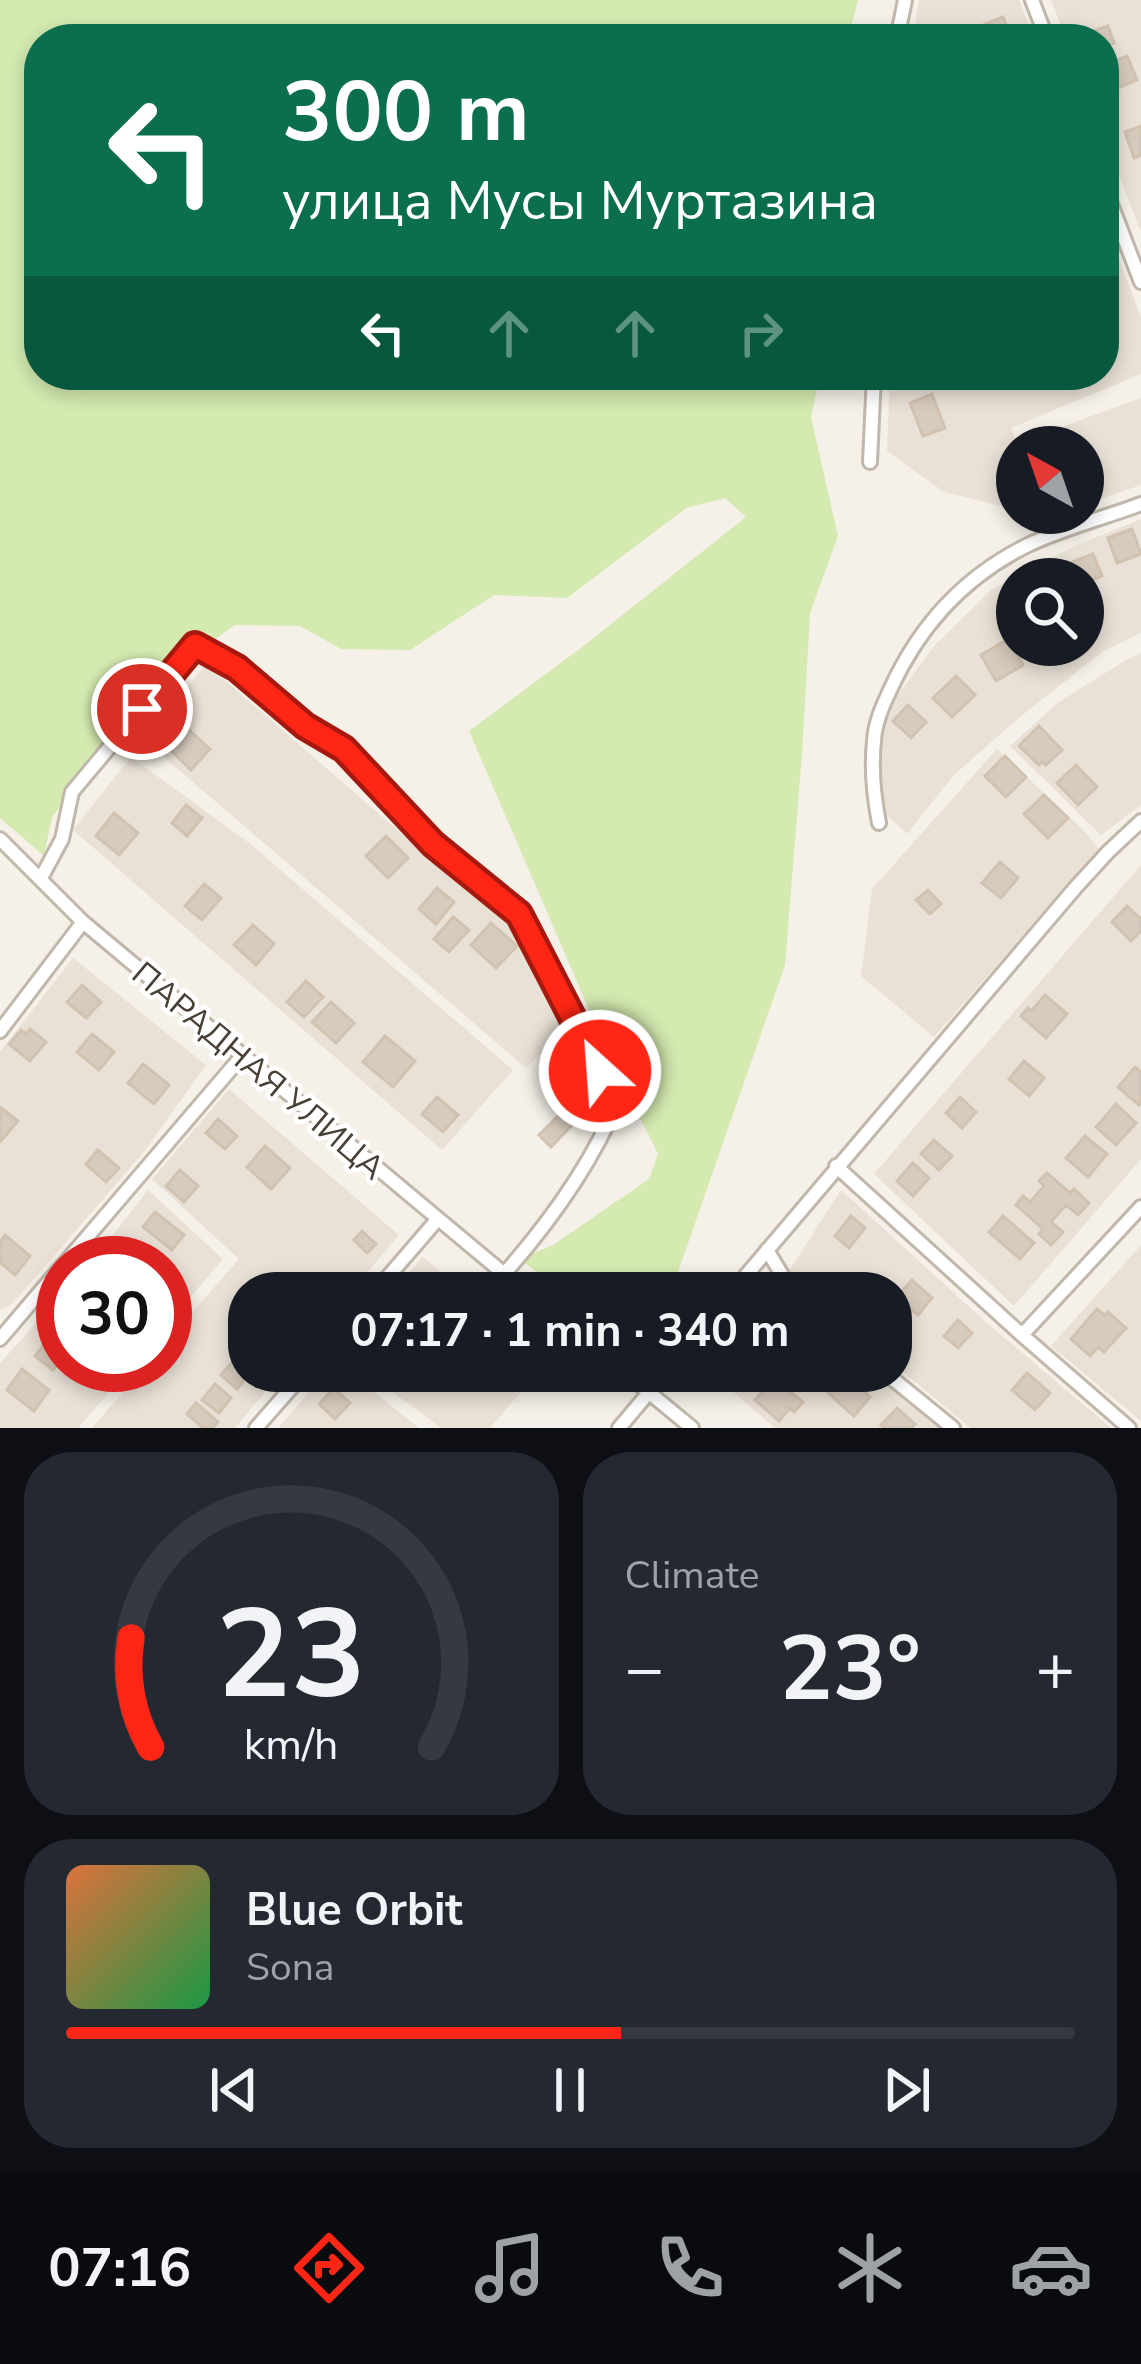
<!DOCTYPE html>
<html lang="en">
<head>
<meta charset="utf-8">
<style>
  body { margin:0; font-family:"Nunito Sans",sans-serif; background:#242831; color:#f1f3f6; height:100vh; display:flex; flex-direction:column; font-size:45px; white-space:nowrap }
  * { box-sizing:border-box; margin:0 }
  p { font-size:39px; color:#9ea1a6 }
  .icon { flex:none; width:66px; height:66px; fill:none; stroke:currentColor; stroke-width:2; stroke-linecap:round; stroke-linejoin:round }
  .map { position:relative; height:1428px; overflow:hidden }
  .side { display:flex; flex-direction:column; gap:24px; padding:24px; background:#0d0f14; flex:1 }
  .side>* { flex:none }
  .guide { position:absolute; left:24px; top:24px; width:1095px; height:366px; border-radius:48px; box-shadow:0 6px 18px #0003; background:#0b6e4f; color:#fff; overflow:hidden }
  .needle { width:78px; rotate:320deg }
  .buttons { position:absolute; left:996px; top:426px; display:grid; gap:24px }
  .buttons a { display:grid; place-items:center; width:108px; height:108px; border-radius:50%; background:#171b24; box-shadow:0 6px 18px #0003; font-size:60px }
  .speed { position:absolute; left:36px; top:1236px; display:flex; gap:24px; font-size:60px; font-weight:700; text-align:center }
  .speed>* { display:grid; place-content:center; width:156px; height:156px; border-radius:50%; background:#171b24; box-shadow:0 6px 18px #0003; line-height:1 }
  .speed .limit { border:18px solid #d22; background:#fff; color:#111 }
  .pin { position:absolute; display:grid; place-items:center; width:102px; height:102px; color:#fff; margin:-51px; border:6px solid #fff; border-radius:50%; box-shadow:0 3px 12px #0007 }
  .me { position:absolute; width:132px; margin:-66px; rotate:334deg; stroke-linejoin:round; filter:drop-shadow(0 0 9px #0008) }
  .turn { display:flex; align-items:center; gap:42px; height:252px; padding:0 60px; font-size:54px }
  .turn .icon { width:156px; height:156px; stroke-width:2.5 }
  .turn b { display:block; font-size:84px; line-height:102px }
  .lanes { display:flex; align-items:center; height:114px; padding:0 60px; background:#0003; justify-content:center; gap:60px; direction:ltr }
  .lanes .off { opacity:.35 }
  .big { font-size:90px; font-weight:700; line-height:1.1 }
  .side .card { flex:1; display:flex; flex-direction:column; justify-content:center; gap:18px; min-width:0; padding:0 42px; border-radius:48px; background:#242831 }
  .side .dial { align-items:center; gap:0 }
  .dial svg { height:312px; overflow:visible; fill:none; stroke:#363941; stroke-width:7; stroke-linecap:round; text-anchor:middle }
  .dial text { fill:#f1f3f6; stroke:none }
  .song { display:flex; align-items:center; gap:36px }
  .cover { width:144px; height:144px; border-radius:18px; background:linear-gradient(135deg,hsl(20 70% 55%),hsl(140 70% 35%)) }
  .played { height:12px; border-radius:6px; background:linear-gradient(90deg,#ff2615 55%,#363941 55%) }
  .keys { display:flex; justify-content:space-around; direction:ltr }
  .heat { display:flex; justify-content:space-between; align-items:center; font-size:66px; direction:ltr }
  .side .tiles { flex:1; display:grid; gap:24px; grid-template-columns:1fr 1fr }
  .card:last-child { grid-column:span 2 }
  .trip { position:absolute; left:228px; top:1272px; width:684px; height:120px; border-radius:48px; background:#171b24; box-shadow:0 6px 18px #0003; font-weight:700; line-height:120px; text-align:center }
  .tabs { display:flex; height:192px; justify-content:space-around; align-items:center; background:#090b0e; color:#9ea1a6 }
  .tabs .icon { width:84px; height:84px }
  .tabs .on { color:#ff2615 }
  .tabs b { font-size:54px; color:#f1f3f6 }
  .map>svg:first-child { display:block }
  .residential { fill:#e9e1d6; fill-rule:evenodd }
  .green { fill:#d4eab0 }
  .building { fill:#d7cbbd; stroke:#d2c2b0; stroke-width:3 }
  .lines { fill:none; stroke-linecap:round; stroke-linejoin:round }
  .minor-casing { stroke:#c1b7aa; stroke-width:18 }
  .minor { stroke:#fff; stroke-width:12 }
  .route-casing { stroke:#a6190e; stroke-width:30 }
  .route { stroke:#ff2615; stroke-width:21 }
  .labels { text-anchor:middle; stroke-width:9; stroke-linejoin:round; paint-order:stroke }
  .street-label { font-size:33px; fill:#494036; stroke:#fff }
</style>
</head>
<body>
<div class="map">
<svg width="1141" height="1428" viewBox="0 0 1141 1428">
  <rect width="100%" height="100%" fill="#f5f0e8"/>
  <!-- residential -->
  <path class="residential" d="M919,0H1019L1034,39H913Z
    M1051,0H1141V232L1104,137V39H1066Z
    M1104,220L1141,317V374L1011,428L1017,443L1141,398V485L1083,505V447H1017V510L944,492L887,451L890,375H1104Z
    M1141,519V633L1102,652L1015,721L953,776L907,834L885,813L880,747L887,710L934,646L991,590L1073,547ZM1017,579H1083V645H1017Z
    M1141,653V805L1101,835L1010,746L1059,702L1126,660Z
    M206,664L401,833L517,927L568,1026L526,1068L145,741Z
    M997,749L1081,828L1099,848L934,1037L861,976L872,889Z
    M131,757L248,842L513,1070L442,1150L73,830Z
    M1141,865V1159L1014,1306L874,1174Z
    M73,958L206,1065L143,1153L12,1304L0,1310V1052Z
    M229,1089L399,1235L350,1293H249V1371H283L235,1428H92L147,1365H165V1344L239,1259L152,1179Z
    M148,1190L223,1259L165,1327V1263H91Z
    M841,1190L987,1323L1111,1428H971L891,1362V1293H807L803,1290L789,1271Z
    M1141,1245V1421L1051,1346Z
    M423,1257L465,1293H391Z
    M63,1294V1365H132L78,1428H0V1363Z
    M327,1371H348L419,1428H278Z
    M364,1371H539L490,1428H441Z
    M709,1371H870L939,1428H775Z"/>
  <!-- green -->
  <path class="green" d="M0,0H858L848,39H39V375H820L811,417L838,536L810,613L802,754L785,965L678,1272L654,1293L562,1292L520,1259L553,1245L649,1179L658,1154L635,1108L646,1096L641,1076L615,1070L469,731L581,648L746,517L725,498L686,508L567,598L494,595L410,650L341,649L300,626L235,625L140,692L104,708L103,745L95,763L52,817L44,856L0,818Z"/>
  <!-- building -->
  <path class="building" d="M1003,17L1012,39H983L978,27Z
    M1108,26L1114,43L1104,47V39H1090L1088,33Z
    M1127,56L1137,80L1108,92L1104,81V65Z
    M1141,126V155L1134,158L1125,132Z
    M932,394L945,428L923,436L910,403Z
    M1132,529L1141,554L1117,563L1108,538Z
    M1093,554L1102,576L1083,584V579H1073L1067,564Z
    M1008,639L1023,665L996,681L981,655Z
    M956,676L975,695L952,717L933,698Z
    M908,705L926,722L911,738L893,721Z
    M1039,726L1062,750L1046,765L1042,762L1039,765L1019,746Z
    M186,727L210,749L191,770L167,747Z
    M1005,756L1026,777L1006,797L985,776Z
    M1076,765L1097,787L1078,805L1057,783Z
    M1044,795L1068,818L1048,838L1024,814Z
    M186,805L202,818L187,836L172,823Z
    M114,813L138,833L119,855L96,836Z
    M386,836L408,858L388,878L366,856Z
    M1000,862L1018,878L1001,898L982,883Z
    M204,884L221,898L202,920L185,906Z
    M437,888L454,902L436,924L419,909Z
    M928,890L941,904L930,914L916,900Z
    M1127,906L1141,919V931L1131,941L1112,922Z
    M453,917L469,930L449,952L434,939Z
    M491,923L517,946L496,968L471,945Z
    M253,925L274,944L256,965L234,945Z
    M306,981L323,997L304,1017L287,1002Z
    M82,985L101,1002L86,1018L67,1002Z
    M1045,995L1067,1014L1046,1038L1021,1016L1028,1008L1031,1011Z
    M331,1002L354,1023L336,1043L312,1022Z
    M30,1029L46,1042L30,1061L9,1044L21,1030L26,1034Z
    M92,1034L114,1052L99,1070L77,1052Z
    M385,1036L415,1061L393,1087L363,1062Z
    M1024,1061L1044,1078L1029,1096L1009,1079Z
    M143,1064L169,1085L154,1104L128,1083Z
    M1135,1067L1141,1072V1102L1139,1105L1118,1087Z
    M437,1097L458,1115L443,1132L422,1114Z
    M960,1097L976,1112L962,1128L946,1113Z
    M1116,1104L1136,1123L1116,1145L1096,1127Z
    M0,1107L18,1121L1,1141L0,1140Z
    M561,1113L573,1124L551,1147L539,1135Z
    M218,1119L237,1136L225,1149L206,1133Z
    M1085,1136L1107,1154L1088,1177L1066,1158Z
    M934,1140L952,1156L939,1170L921,1154Z
    M265,1146L290,1168L271,1189L247,1167Z
    M98,1150L119,1168L106,1182L86,1164Z
    M913,1163L929,1178L913,1196L897,1181Z
    M180,1170L198,1186L184,1202L166,1186Z
    M1047,1173L1070,1193L1074,1189L1089,1203L1078,1215L1066,1205L1051,1222L1063,1232L1051,1245L1039,1234L1043,1229L1016,1205L1023,1196L1030,1202L1044,1186L1039,1181Z
    M155,1212L184,1235L172,1250L143,1227Z
    M851,1216L865,1228L849,1248L835,1236Z
    M1003,1216L1034,1243L1020,1259L989,1232Z
    M362,1231L376,1244L367,1253L354,1240Z
    M5,1235L30,1256L15,1275L0,1262V1242Z
    M912,1280L932,1298L918,1315L897,1297Z
    M1097,1309L1105,1316L1108,1312L1126,1328L1104,1352L1098,1347L1090,1356L1071,1339Z
    M958,1320L972,1333L958,1348L944,1336Z
    M45,1343L63,1356L53,1370L35,1356Z
    M234,1360L250,1373L237,1389L221,1375Z
    M22,1369L49,1390L34,1411L7,1390Z
    M841,1372L870,1397L854,1416L825,1390Z
    M1027,1373L1050,1393L1035,1410L1012,1390Z
    M774,1378L803,1402L794,1412L790,1408L779,1421L755,1400Z
    M215,1384L231,1398L219,1413L202,1400Z
    M334,1388L350,1403L335,1419L319,1404Z
    M196,1403L218,1422L212,1428H203L187,1414Z
    M897,1408L915,1424L911,1428H884L881,1425Z"/>
  <g class="lines">
    <!-- minor casing -->
    <g class="minor-casing">
      <path id="minor" d="M1032,0L1047,39
        M897,39L905,0
        M1104,186L1141,282
        M870,462L874,375
        M879,823C874,797 871,768 874,741C875,722 883,705 891,688C920,625 965,576 1028,545C1064,528 1104,518 1141,504
        M0,839L83,922L527,1293
        M41,878L62,839L72,792L195,645L237,668L305,726L344,749L433,844L519,914L600,1071L618,1100C592,1164 549,1223 504,1274
        M0,1031L83,922
        M836,1166L1022,1335L1129,1428
        M767,1250L793,1293
        M65,1263L242,1056
        M374,1293L437,1220
        M731,1293L1076,887L1108,852L1141,821
        M1022,1335L1141,1207
        M0,1339L63,1265
        M623,1371L692,1428
        M883,1371L953,1428
        M256,1428L306,1371
        M619,1428L667,1371"/>
    </g>
    <!-- minor -->
    <use href="#minor" class="minor"/>
  </g>
  <g class="lines">
    <!-- route casing -->
    <g class="route-casing">
      <path id="route" d="M142,709L195,645L237,668L305,726L344,749L433,844L519,914L600,1071"/>
    </g>
    <!-- route -->
    <use href="#route" class="route"/>
  </g>
  <g class="labels">
    <!-- street labels -->
    <g class="street-label">
      <text transform="translate(259 1070) rotate(40)" y="12">ПАРАДНАЯ УЛИЦА</text>
    </g>
  </g>
</svg>
<div class="buttons">
<a><svg class="needle" viewBox="-14 -14 28 28"><path d="M0-13l5 13h-10z" fill="#e53935"/><path d="M0 13l5-13h-10z" fill="#9ea1a6"/></svg></a>
<a><svg class="icon" aria-label="search" viewBox="0 0 24 24"><circle cx="10" cy="10" r="6"/><path d="M15 15l6 6"/></svg></a>
</div>
<div class="speed"><div class="limit">30</div></div>
<div class="pin" style="left:142px;top:709px;background:#d93025"><svg class="icon" aria-label="arrive" viewBox="0 0 24 24"><path d="M6 21V4h12l-3 4 3 4H6"/></svg></div>
<svg class="me" style="left:600px;top:1071px" viewBox="-20 -20 40 40"><circle r="17" fill="#ff2615" stroke="#fff" stroke-width="3"/><path d="M0-11L8 9 0 5-8 9z" fill="#fff"/></svg>
<div class="trip">07:17 · 1 min · 340 m</div>
<div class="guide">
<div class="turn"><svg class="icon" aria-label="left" viewBox="0 0 24 24"><path d="M17 20v-9H6M10 6l-5 5 5 5"/></svg><div><b>300 m</b>улица Мусы Муртазина</div></div>
<div class="lanes"><svg class="icon" aria-label="left" viewBox="0 0 24 24"><path d="M17 20v-9H6M10 6l-5 5 5 5"/></svg><svg class="icon off" aria-label="ahead" viewBox="0 0 24 24"><path d="M12 20V5M6 11l6-6 6 6"/></svg><svg class="icon off" aria-label="ahead" viewBox="0 0 24 24"><path d="M12 20V5M6 11l6-6 6 6"/></svg><svg class="icon off" aria-label="right" viewBox="0 0 24 24"><path d="M7 20v-9h11M14 6l5 5-5 5"/></svg></div>
</div>
</div>
<section class="side">
<div class="tiles">
<div class="card dial"><svg viewBox="0 0 100 80">
<path d="M14 69A42 42 0 1 1 86 69"/>
<path d="M14 69A42 42 0 0 1 9 41" stroke="#ff2615"/>
<text x="50" y="56" font-size="32" font-weight="700">23</text>
<text x="50" y="72" font-size="11">km/h</text>
</svg></div>
<div class="card"><p>Climate</p>
<div class="heat"><a>−</a><b class="big">23°</b><a>+</a></div>
</div>
<div class="card">
<div class="song"><i class="cover"></i><div><b>Blue Orbit</b><p>Sona</p></div></div>
<div class="played"></div>
<div class="keys"><svg class="icon" aria-label="previous" viewBox="0 0 24 24"><path d="M18 5L8 12l10 7zM5 5v14"/></svg><svg class="icon" aria-label="pause" viewBox="0 0 24 24"><path d="M8 5v14M16 5v14"/></svg><svg class="icon" aria-label="next" viewBox="0 0 24 24"><path d="M6 5l10 7-10 7zM19 5v14"/></svg></div>
</div>
</div>
</section>
<nav class="tabs">
<b>07:16</b>
<svg class="icon on" aria-label="directions" viewBox="0 0 24 24"><path d="M12 3l9 9-9 9-9-9zM9 14v-3h6M13 9l2 2-2 2"/></svg>
<svg class="icon" aria-label="music" viewBox="0 0 24 24"><path d="M9 18V5l10-2v13"/><circle cx="6" cy="18" r="3"/><circle cx="16" cy="16" r="3"/></svg>
<svg class="icon" aria-label="phone" viewBox="0 0 24 24"><path d="M5 4h4l2 5-3 2q2 4 5 5l2-3 5 2v4C11 20 4 13 5 4z"/></svg>
<svg class="icon" aria-label="climate" viewBox="0 0 24 24"><path d="M12 3v18M4 7l16 10M4 17L20 7"/></svg>
<svg class="icon" aria-label="car" viewBox="0 0 24 24"><path d="M5 17H2v-5l4-1 3-4h7l3 4 3 1v5h-3M9 17h6M6 11h13"/><circle cx="7" cy="17" r="2"/><circle cx="17" cy="17" r="2"/></svg>
</nav>
</body>
</html>
